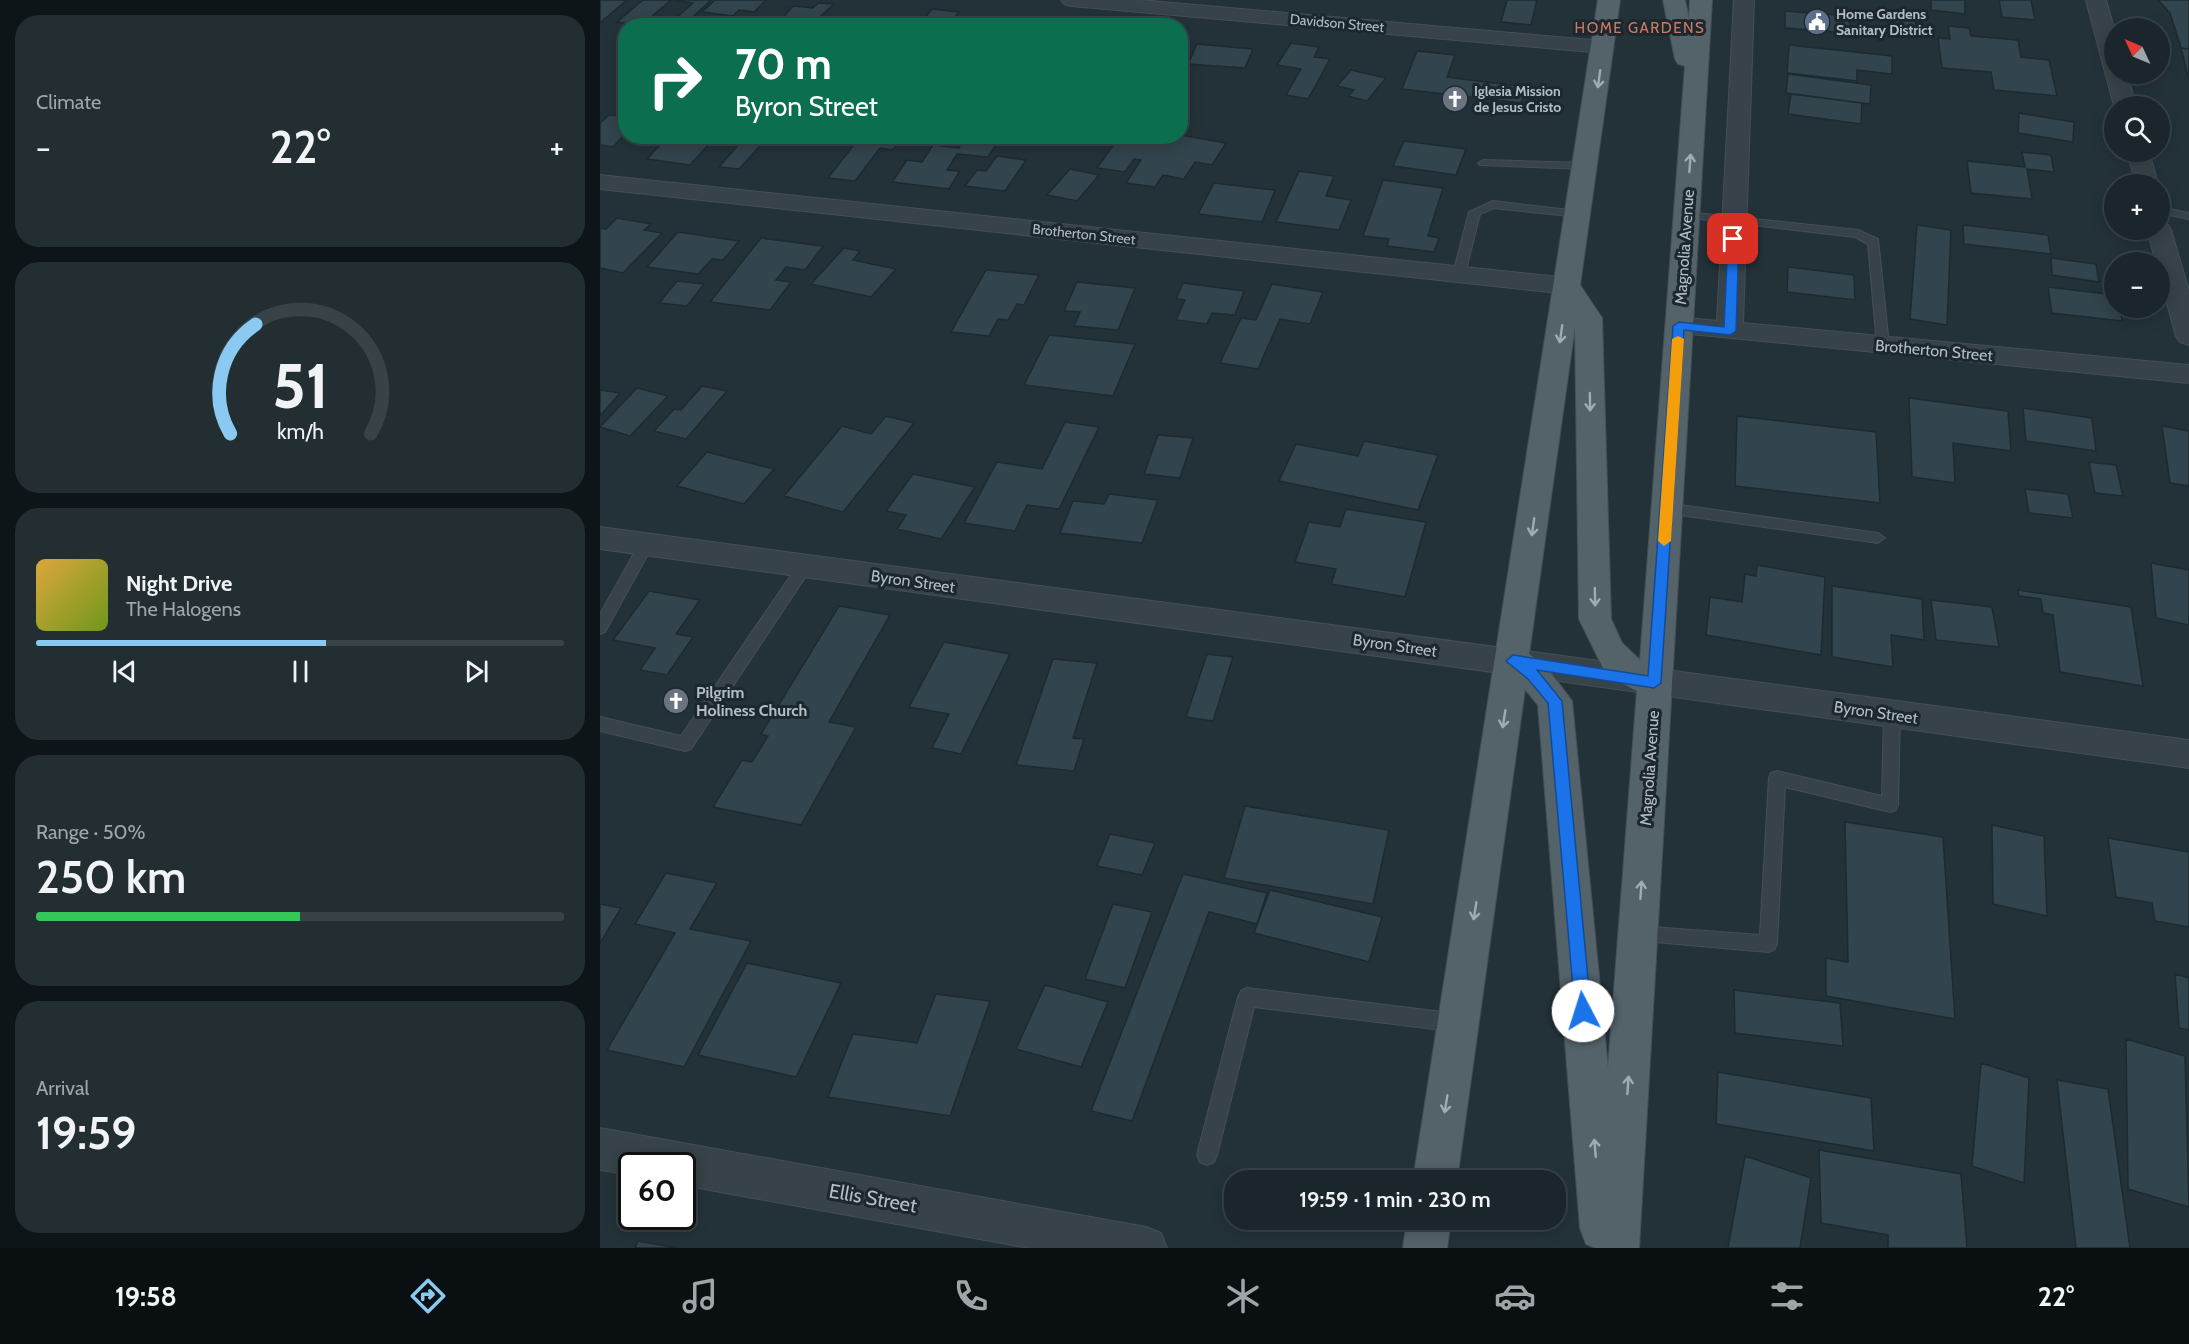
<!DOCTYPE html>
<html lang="en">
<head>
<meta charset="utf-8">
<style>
  body { margin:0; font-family:Cabin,sans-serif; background:#232e33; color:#f1f3f6; height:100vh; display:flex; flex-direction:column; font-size:22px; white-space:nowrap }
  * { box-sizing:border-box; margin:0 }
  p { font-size:20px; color:#9fa5a9 }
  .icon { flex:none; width:33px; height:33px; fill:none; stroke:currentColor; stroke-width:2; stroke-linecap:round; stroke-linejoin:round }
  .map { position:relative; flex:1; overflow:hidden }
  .sheet { display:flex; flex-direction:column; gap:15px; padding:15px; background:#0e1518; width:600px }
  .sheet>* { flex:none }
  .guide { position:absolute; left:18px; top:18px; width:570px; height:126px; border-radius:24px; box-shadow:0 3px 15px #0003,0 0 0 2px #384347; background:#0b6e4f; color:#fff; overflow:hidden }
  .needle { width:39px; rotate:314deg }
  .controls { position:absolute; left:1504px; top:18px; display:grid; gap:12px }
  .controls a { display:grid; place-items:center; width:66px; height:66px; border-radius:50%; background:#1a262b; box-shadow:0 3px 15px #0003,0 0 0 2px #384347; font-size:30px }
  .speed { position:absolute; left:18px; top:1152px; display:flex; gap:12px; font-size:30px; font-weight:700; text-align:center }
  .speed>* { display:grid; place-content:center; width:78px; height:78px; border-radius:50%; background:#1a262b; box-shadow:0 3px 15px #0003,0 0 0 2px #384347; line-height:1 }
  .speed .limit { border:3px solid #111; border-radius:9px; background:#fff; color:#111 }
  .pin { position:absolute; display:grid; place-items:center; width:51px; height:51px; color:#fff; margin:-26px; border-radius:12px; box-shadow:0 3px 9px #0006 }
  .me { position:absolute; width:66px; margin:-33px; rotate:355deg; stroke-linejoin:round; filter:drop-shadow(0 0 4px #0008) }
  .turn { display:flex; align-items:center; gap:21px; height:126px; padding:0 18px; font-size:27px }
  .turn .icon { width:78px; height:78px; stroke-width:2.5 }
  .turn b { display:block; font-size:42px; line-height:51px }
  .big { font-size:45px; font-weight:600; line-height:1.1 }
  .sheet .card { flex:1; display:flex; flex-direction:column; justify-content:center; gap:9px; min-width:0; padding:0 21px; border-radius:24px; background:#232e33 }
  .sheet .dial { align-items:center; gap:0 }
  .dial svg { height:156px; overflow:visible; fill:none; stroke:#384347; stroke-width:7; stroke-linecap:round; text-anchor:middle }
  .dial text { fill:#f1f3f6; stroke:none }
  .song { display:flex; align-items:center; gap:18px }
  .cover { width:72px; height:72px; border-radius:9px; background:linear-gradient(135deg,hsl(40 70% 55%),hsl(80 70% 35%)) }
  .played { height:6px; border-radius:3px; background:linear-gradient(90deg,#8acaf2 55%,#384347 55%) }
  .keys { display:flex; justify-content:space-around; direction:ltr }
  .heat { display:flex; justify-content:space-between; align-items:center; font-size:33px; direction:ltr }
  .charge { height:9px; border-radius:4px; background:linear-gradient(90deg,#34c759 50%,#384347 0) }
  .trip { position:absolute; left:624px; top:1170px; width:342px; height:60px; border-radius:24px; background:#1a262b; box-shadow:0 3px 15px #0003,0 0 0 2px #384347; font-weight:600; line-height:60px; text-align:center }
  .tab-bar { display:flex; height:96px; justify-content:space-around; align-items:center; background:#0a0f11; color:#9fa5a9 }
  .tab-bar .icon { width:42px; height:42px }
  .tab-bar .on { color:#8acaf2 }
  .tab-bar b { font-size:27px; color:#f1f3f6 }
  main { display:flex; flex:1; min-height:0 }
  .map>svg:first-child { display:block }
  .building { fill:#32444d; stroke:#1e2a30; stroke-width:1.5 }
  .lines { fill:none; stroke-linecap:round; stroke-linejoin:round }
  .service-casing { stroke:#434f55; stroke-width:2 }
  .minor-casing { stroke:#434f55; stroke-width:2 }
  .primary-casing { stroke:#434f55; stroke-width:2 }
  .service { fill:#374349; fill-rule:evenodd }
  .minor { fill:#374349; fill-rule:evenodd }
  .primary { fill:#546269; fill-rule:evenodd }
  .oneway { stroke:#9facb3 }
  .route { fill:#1a73e8; stroke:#114b97; stroke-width:1.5 }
  .slow { fill:#f59e0b }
  .labels { text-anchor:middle; stroke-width:6; stroke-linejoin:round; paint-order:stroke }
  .far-poi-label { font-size:14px; font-weight:bold; fill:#b2bec5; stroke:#1c282e; text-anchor:start }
  .far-street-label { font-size:14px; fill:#b2bec5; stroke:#1c282e }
  .far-neighbourhood-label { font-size:15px; letter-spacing:1.5px; fill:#ce7964; stroke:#1c282e }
  .street-label { font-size:16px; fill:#b2bec5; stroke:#1c282e }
  .poi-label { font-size:16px; font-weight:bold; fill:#b2bec5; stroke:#1c282e; text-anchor:start }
  .near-street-label { font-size:20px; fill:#b2bec5; stroke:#1c282e }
</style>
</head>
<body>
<main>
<section class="sheet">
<div class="card"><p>Climate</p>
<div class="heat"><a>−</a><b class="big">22°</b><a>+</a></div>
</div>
<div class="card dial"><svg viewBox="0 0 100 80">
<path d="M14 69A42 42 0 1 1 86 69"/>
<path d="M14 69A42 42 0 0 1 27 13" stroke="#8acaf2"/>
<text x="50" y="56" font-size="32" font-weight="700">51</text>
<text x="50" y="72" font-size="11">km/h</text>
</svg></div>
<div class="card">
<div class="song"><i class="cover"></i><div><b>Night Drive</b><p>The Halogens</p></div></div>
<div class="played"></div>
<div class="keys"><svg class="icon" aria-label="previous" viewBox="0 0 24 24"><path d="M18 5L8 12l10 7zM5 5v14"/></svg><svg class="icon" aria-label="pause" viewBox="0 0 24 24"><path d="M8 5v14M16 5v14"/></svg><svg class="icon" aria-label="next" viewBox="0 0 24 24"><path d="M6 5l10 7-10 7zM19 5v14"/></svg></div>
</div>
<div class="card"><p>Range · 50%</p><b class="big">250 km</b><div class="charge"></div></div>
<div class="card"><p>Arrival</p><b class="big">19:59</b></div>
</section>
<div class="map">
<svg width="1589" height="1248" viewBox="0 0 1589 1248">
  <rect width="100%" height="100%" fill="#233239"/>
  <!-- building -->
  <path class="building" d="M0,0H27L0,23Z
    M43,0H71L42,25L17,22Z
    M73,0H111L83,26L68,25L93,3Z
    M115,0H166L154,12L139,10L133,16L102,12Z
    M907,0H937L931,25L901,22Z
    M1331,0H1365V14L1331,10Z
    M1399,0H1431L1435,20L1402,17Z
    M1558,0H1589V49L1581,48L1570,13Z
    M218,3L234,4L210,26H176L193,6L213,8Z
    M332,9L359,12L348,26H318Z
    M1185,11L1249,16L1250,33L1185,28Z
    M1290,15L1315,18L1317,38L1291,36Z
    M403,18L454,24L398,26Z
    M1348,26L1369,28L1371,36L1418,40L1421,57L1449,60L1457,96L1394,90L1391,72L1342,68L1338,38L1350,39Z
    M691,43L719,47L714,57L730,59L708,99L686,95L701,69L677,65Z
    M597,44L653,49L645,68L588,64Z
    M1189,45L1292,56V74L1257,70V81L1187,73Z
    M1581,48L1589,49V80Z
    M817,51L855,55L847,77L926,87L921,103L802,89Z
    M751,70L786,78L767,101L748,96L754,90L737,86Z
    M1188,74L1271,85L1270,104L1186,93Z
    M1191,94L1262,103L1261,124L1188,114Z
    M1419,113L1474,122L1473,142L1418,133Z
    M9,115L26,116V133L13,147L0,145V123Z
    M580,135L626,143L612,165L595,162L584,179L563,175L555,187L526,183L541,160L534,159L525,172L497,168L519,137L549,141L552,136Z
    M68,136L88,138L137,136L129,145L110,143L90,165L47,159Z
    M146,136H169L139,169L119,167Z
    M277,136H303L293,150L280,148L255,181L228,178L256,142L272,143Z
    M366,136H402L388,157L357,154L347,170L360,171L349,189L292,182L307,160L322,162L333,145L359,148Z
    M804,141L866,149L856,175L793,166Z
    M1422,152L1451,155L1454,172L1427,169L1432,199L1371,193L1367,161L1425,167Z
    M397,156L426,160L405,191L365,186L377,170L386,171Z
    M470,169L499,175L477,201L447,195Z
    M699,171L734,176L726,196L751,200L739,230L676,222Z
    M783,180L843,188L828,236L839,238L834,252L787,246L789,239L763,236Z
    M614,183L675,190L662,222L598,214Z
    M17,218L51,224L44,230L62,233L23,273L0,268V228L6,229Z
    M1317,225L1351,230L1347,325L1310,319Z
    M1363,225L1448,235L1451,254L1364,244Z
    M78,232L139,241L123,260L112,259L98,274L47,267Z
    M161,238L223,246L205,270L186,267L176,280L191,282L170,310L110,302Z
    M244,248L260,251L253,260L296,269L271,297L211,284Z
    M1451,258L1496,264L1499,282L1452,275Z
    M1188,267L1254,275L1255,300L1187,292Z
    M386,270L439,275L424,305L417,304L408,320L398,319L389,336L351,332Z
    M77,281L104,284L87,306L59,303Z
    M477,282L535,288L518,330L474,326L480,312L464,311Z
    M583,283L644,291L635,315L612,313L607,324L576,320L585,300L576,299Z
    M672,284L723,292L710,324L680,319L658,369L620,363L641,318L656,320Z
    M1448,287L1515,295V308H1520L1522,321L1452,313Z
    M449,335L535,344L513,396L424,385Z
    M102,386L127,391L86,439L54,431L74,409L81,410Z
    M37,388L68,396L30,436L0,427Z
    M0,390L20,393L0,416Z
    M1309,398L1408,411L1411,451L1353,443L1355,483L1312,477Z
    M1423,408L1492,418L1496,451L1426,441Z
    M286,416L314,423L243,512L184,496L242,426L271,434Z
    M1137,416L1276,432L1280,503L1135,486Z
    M465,422L499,427L459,509L427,505L415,531L364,523L397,462L442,469Z
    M1562,426L1589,431V486L1570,483Z
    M558,435L593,438L580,478L544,474Z
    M764,441L838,455L818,510L679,481L696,444L758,456Z
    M107,452L174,469L144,504L77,486Z
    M1489,462L1516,465L1523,496L1495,493Z
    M313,474L375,487L341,539L297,529L306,515L286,511Z
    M1425,489L1468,494L1473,518L1429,513Z
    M509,494L558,500L542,543L460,533L473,501L504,504Z
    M746,509L826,522L805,597L731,584L736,569L695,562L709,522L740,527Z
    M1551,563L1589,570V625L1556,618Z
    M1157,565L1225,577L1221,655L1106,635L1110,597L1142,602L1145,574L1156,576Z
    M1232,586L1322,599L1324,640L1291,635L1293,667L1232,657Z
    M1418,590L1531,607L1543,686L1460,672L1453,615L1443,613L1441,599L1419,596Z
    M49,591L100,600L76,634L93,637L67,675L40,670L55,648L13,640Z
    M1331,600L1392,607L1399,647L1336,640Z
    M239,606L290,615L229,722L256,727L201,825L113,807L142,760L152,762L168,736L161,734Z
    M344,642L410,654L361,754L332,748L349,714L309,707Z
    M607,654L633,657L613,721L586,717Z
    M453,659L497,663L473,738L484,739L474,771L416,765Z
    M645,806L789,830L773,904L624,878Z
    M1245,822L1343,837L1355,1019L1226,996V958L1248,962Z
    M1392,825L1444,836L1447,916L1393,904Z
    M510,834L555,843L542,875L497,866Z
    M1508,838L1589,852V927L1555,921L1552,903L1516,897Z
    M66,873L117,883L90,929L151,941L84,1067L7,1050L75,933L35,924Z
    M583,874L667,893L657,924L609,912L532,1121L491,1111Z
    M670,890L782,917L769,962L654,933Z
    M0,904L21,908L0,943Z
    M513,904L552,912L525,988L485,979Z
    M147,963L241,983L196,1077L98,1055Z
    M1575,974L1589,978V1030L1579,1028Z
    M445,985L508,1002L481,1067L416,1049Z
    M1134,990L1240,1003L1243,1046L1135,1033Z
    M336,994L390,1001L350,1116L228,1097L253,1034L317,1043Z
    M1526,1039L1585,1056L1589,1207L1528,1189Z
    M1381,1063L1429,1078L1424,1183L1372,1166Z
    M1118,1072L1271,1098L1274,1151L1116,1124Z
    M1457,1080L1508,1089L1530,1248H1476Z
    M1219,1150L1361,1174L1367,1248H1288V1235L1221,1223Z
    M1145,1156L1211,1178L1200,1248H1128Z
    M38,1241L78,1248H35Z"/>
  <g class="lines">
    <!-- service casing -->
    <g class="service-casing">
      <path id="service" d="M884,160L986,163L992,166L986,169L880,165L878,163Z
        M893,201L978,211L984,214L978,217L894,208L880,214L865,274L859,278L855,277L853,274L869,212Z
        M1560,207L1589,213V219L1560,213Z
        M1087,212L1258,230L1278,239L1289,345L1287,348L1283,349L1277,345L1268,244L1255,237L1083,217V213Z
        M1066,503L1278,533L1285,538L1278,543L1066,513L1059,508Z
        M46,540L53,545L5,632L0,634V614L41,541Z
        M205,560L212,566L210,570L91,749L85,751L0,731V717L81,736L200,562Z
        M1292,708L1298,710L1300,715L1298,805L1296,810L1290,812L1185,787L1177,944L1174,950L1168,952L1032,940L1029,934L1032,928L1038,926L1160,935L1169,778L1171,773L1177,771L1282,796L1284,715L1286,710Z
        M647,988L859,1014L866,1017L868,1023L866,1029L859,1032L654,1007L617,1155L614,1162L607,1165L600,1162L597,1155L638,997L641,991Z"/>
    </g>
    <!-- minor casing -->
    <g class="minor-casing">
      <path id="minor" d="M461,0H540L1003,41L1010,43L1014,47L1010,51L1003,53L471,6L464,4Z
        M1134,0H1154L1143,323L1589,365V383L1070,332L1066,326L1070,320L1079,317L1117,321Z
        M1486,0H1506L1515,32V74H1527L1536,106H1514Z
        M1527,152H1549L1558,184H1536Z
        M0,175L968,278L977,280L981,286L977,292L968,294L0,189Z
        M1560,223L1568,225L1571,230L1589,291V345L1580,342L1576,336L1560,278V262H1556L1547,230H1560Z
        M0,527L1589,740V768L0,549Z
        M0,1128L546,1227L561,1233L567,1248H429L82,1185V1166H32V1175L0,1170Z"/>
    </g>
    <!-- primary casing -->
    <g class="primary-casing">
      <path id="primary" d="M998,0H1020L980,285L1002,318L1011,619L1022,643L1040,660L1085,66L1078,64L1075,59L1063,0H1085L1089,20L1090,0H1112L1039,1248H995L986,1244L980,1228L938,705L925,689L857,1180H813ZM975,326L979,619L1004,670L1018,681L1037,691L1008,1068L972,701L945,665L929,654Z
        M807,1220H851L847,1248H803Z"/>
    </g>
    <!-- service -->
    <use href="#service" class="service"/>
    <!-- minor -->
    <use href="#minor" class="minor"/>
    <!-- primary -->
    <use href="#primary" class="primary"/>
  </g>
  <!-- one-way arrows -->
  <defs><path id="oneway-shaft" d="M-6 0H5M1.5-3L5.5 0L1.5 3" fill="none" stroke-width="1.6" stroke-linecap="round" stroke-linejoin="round" transform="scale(1.5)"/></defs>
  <g class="oneway">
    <use href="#oneway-shaft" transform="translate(999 79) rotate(98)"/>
    <use href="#oneway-shaft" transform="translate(1090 163) rotate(-86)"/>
    <use href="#oneway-shaft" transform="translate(961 334) rotate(98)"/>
    <use href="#oneway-shaft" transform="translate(990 402) rotate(89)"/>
    <use href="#oneway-shaft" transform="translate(933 527) rotate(98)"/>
    <use href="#oneway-shaft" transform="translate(995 597) rotate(89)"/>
    <use href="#oneway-shaft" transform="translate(904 719) rotate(99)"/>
    <use href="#oneway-shaft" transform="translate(1041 890) rotate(-86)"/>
    <use href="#oneway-shaft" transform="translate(875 911) rotate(99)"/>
    <use href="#oneway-shaft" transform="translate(1028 1085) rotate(-86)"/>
    <use href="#oneway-shaft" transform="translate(846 1104) rotate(99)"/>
    <use href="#oneway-shaft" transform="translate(995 1148) rotate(-95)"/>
  </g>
  <!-- route -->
  <path class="route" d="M1133,236L1139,239L1136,331L1130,335L1084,330L1061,683L1054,688L937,670L962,701L991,1011L989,1016L983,1019L977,1016L975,1011L948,703L928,679L906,661L913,655L1048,676L1073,326L1079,322L1124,327L1128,239Z"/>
  <!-- slow -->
  <path class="slow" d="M1078,336L1084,339L1071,541L1064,546L1058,541L1072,339Z"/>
  <!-- icons -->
  <defs>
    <g id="civic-disc" transform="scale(1.35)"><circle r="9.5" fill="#5c6f8a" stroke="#1c282e"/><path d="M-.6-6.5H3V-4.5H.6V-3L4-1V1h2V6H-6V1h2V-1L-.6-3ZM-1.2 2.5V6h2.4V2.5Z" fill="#fff"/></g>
    <g id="church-disc" transform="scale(1.35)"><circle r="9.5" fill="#6b7280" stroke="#1c282e"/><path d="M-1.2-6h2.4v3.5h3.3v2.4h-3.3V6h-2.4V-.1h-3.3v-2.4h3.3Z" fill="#fff"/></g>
  </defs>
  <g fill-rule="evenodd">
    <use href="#civic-disc" x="1217" y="22"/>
    <use href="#church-disc" x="855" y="99"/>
    <use href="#church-disc" x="76" y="701"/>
  </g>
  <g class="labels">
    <!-- far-poi labels -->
    <g class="far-poi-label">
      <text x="1236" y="19">Home Gardens<tspan x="1236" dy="16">Sanitary District</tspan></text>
      <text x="874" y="96">Iglesia Mission<tspan x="874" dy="16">de Jesus Cristo</tspan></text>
    </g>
    <!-- far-street labels -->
    <g class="far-street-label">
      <text transform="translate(737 23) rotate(5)" y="5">Davidson Street</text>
      <text transform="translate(484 234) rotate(6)" y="5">Brotherton Street</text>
    </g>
    <!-- far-neighbourhood labels -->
    <g class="far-neighbourhood-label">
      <text x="1040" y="33">HOME GARDENS</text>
    </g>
    <!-- street labels -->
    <g class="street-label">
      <text transform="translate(1084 247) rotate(-86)" y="6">Magnolia Avenue</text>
      <text transform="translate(1334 350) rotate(5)" y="6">Brotherton Street</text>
      <text transform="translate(313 581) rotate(8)" y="6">Byron Street</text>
      <text transform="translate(795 645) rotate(8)" y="6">Byron Street</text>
      <text transform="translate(1276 712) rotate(8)" y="6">Byron Street</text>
      <text transform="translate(1049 768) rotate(-86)" y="6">Magnolia Avenue</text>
    </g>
    <!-- poi labels -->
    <g class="poi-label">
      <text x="96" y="698">Pilgrim<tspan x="96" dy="18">Holiness Church</tspan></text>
    </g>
    <!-- near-street labels -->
    <g class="near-street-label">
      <text transform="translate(273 1198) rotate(10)" y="7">Ellis Street</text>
    </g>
  </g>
</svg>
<div class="controls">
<a><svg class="needle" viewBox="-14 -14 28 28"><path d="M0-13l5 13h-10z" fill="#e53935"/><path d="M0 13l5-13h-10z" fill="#9fa5a9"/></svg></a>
<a><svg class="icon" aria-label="search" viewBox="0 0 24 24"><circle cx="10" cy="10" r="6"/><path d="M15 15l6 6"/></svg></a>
<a>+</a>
<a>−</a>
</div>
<div class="speed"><div class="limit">60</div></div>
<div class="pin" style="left:1133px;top:239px;background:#d93025"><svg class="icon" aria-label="arrive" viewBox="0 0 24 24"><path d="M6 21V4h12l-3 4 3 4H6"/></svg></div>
<svg class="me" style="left:983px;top:1011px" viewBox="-20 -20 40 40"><circle r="19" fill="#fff"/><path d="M0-13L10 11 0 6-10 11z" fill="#1a73e8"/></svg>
<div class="trip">19:59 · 1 min · 230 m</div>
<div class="guide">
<div class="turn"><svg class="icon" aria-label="right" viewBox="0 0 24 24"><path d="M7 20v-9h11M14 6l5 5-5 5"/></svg><div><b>70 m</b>Byron Street</div></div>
</div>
</div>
</main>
<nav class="tab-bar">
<b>19:58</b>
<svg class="icon on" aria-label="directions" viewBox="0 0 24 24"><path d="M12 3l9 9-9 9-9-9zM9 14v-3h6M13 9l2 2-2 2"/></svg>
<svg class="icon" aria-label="music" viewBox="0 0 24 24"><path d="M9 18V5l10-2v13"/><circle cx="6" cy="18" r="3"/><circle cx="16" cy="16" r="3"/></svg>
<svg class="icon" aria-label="phone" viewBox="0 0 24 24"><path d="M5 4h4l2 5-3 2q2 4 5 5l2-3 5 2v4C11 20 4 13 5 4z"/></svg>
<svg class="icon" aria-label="climate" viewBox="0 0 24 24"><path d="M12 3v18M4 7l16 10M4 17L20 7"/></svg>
<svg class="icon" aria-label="car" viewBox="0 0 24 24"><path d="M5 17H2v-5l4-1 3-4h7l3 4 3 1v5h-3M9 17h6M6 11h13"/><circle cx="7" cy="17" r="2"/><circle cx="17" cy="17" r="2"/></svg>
<svg class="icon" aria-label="filters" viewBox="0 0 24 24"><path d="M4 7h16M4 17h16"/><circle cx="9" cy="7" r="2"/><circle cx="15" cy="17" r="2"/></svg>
<b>22°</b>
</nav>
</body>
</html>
